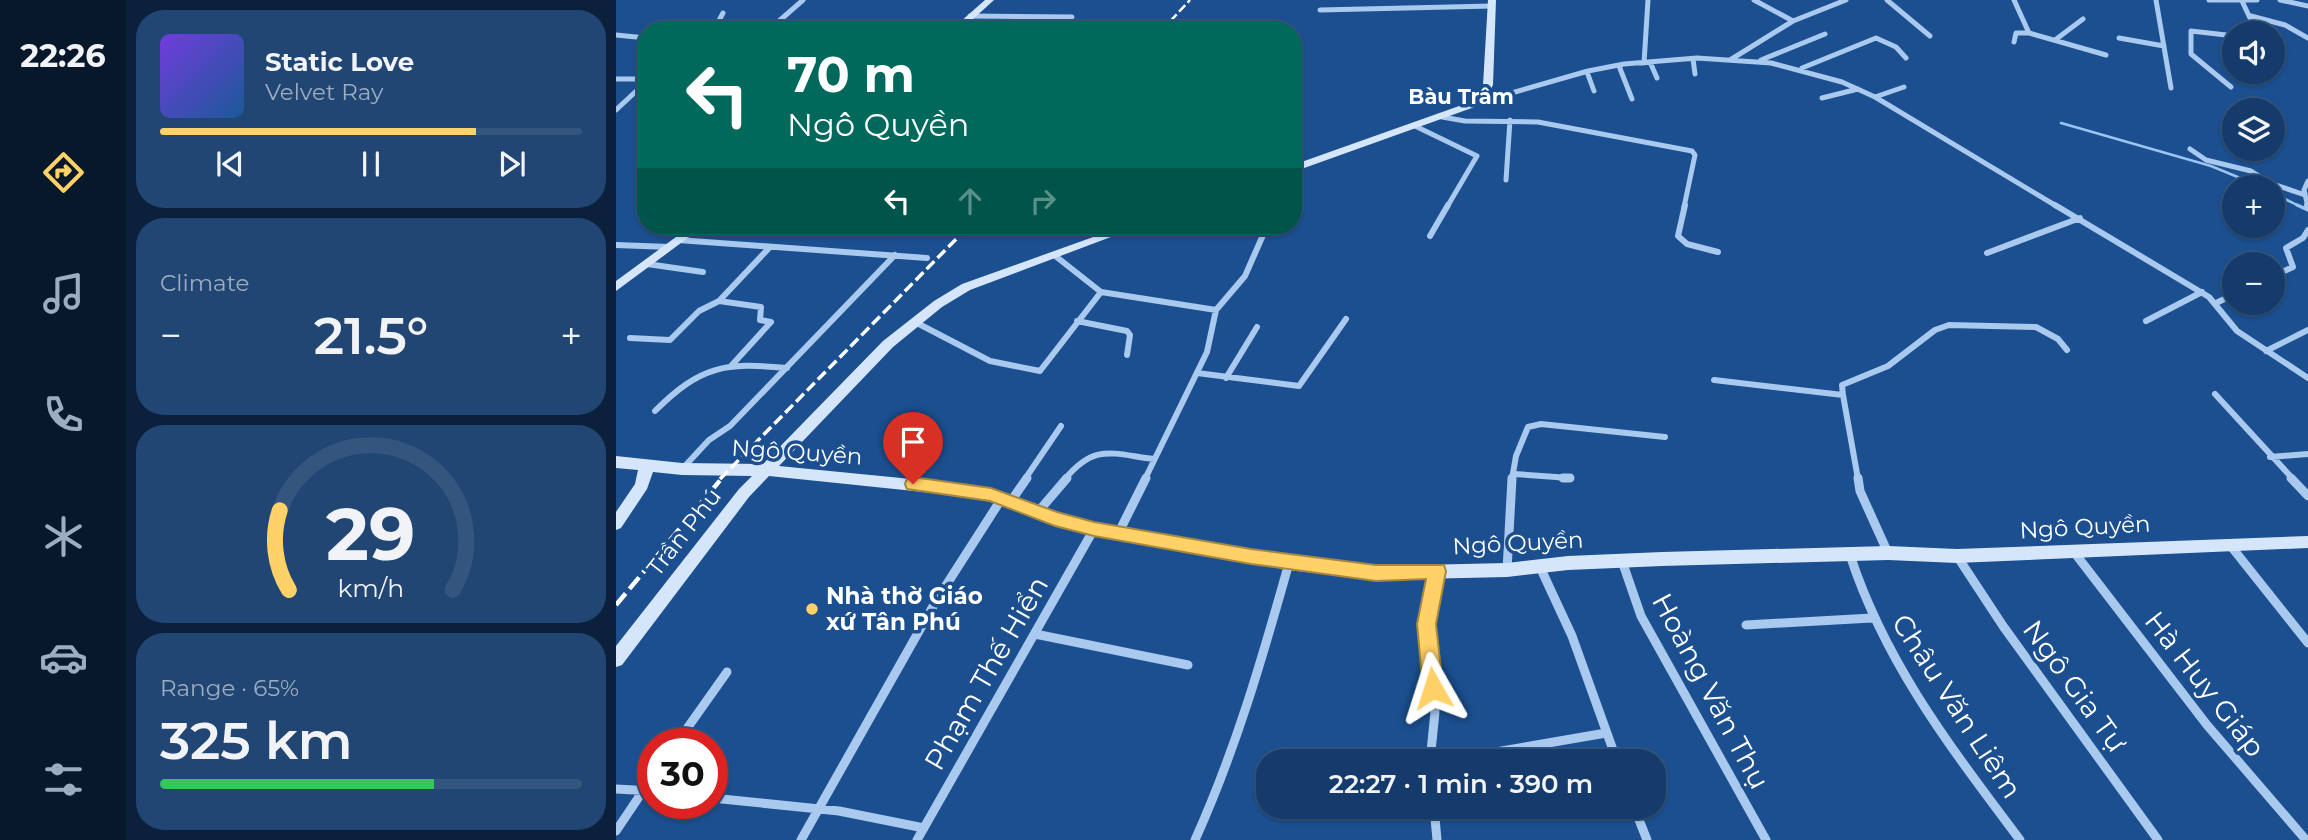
<!DOCTYPE html>
<html lang="en">
<head>
<meta charset="utf-8">
<style>
  body { margin:0; font-family:Montserrat,sans-serif; background:#214673; color:#f1f3f6; height:100vh; display:flex; flex-direction:column; font-size:26px; white-space:nowrap }
  * { box-sizing:border-box; margin:0 }
  p { font-size:23px; color:#9dadc1 }
  .icon { flex:none; width:38px; height:38px; fill:none; stroke:currentColor; stroke-width:2; stroke-linecap:round; stroke-linejoin:round }
  .map { position:relative; flex:1; overflow:hidden }
  .drawer { display:flex; flex-direction:column; gap:10px; padding:10px; background:#0b203b; width:490px }
  .drawer>* { flex:none }
  .hud { position:absolute; left:21px; top:21px; width:665px; height:214px; border-radius:28px; box-shadow:0 2px 5px #0004,0 0 0 2px #33557e; background:#00695c; color:#fff; overflow:hidden }
  .controls { position:absolute; left:1606px; top:21px; display:grid; gap:14px }
  .controls a { display:grid; place-items:center; width:63px; height:63px; border-radius:50%; background:#143b6b; box-shadow:0 2px 5px #0004,0 0 0 2px #33557e; font-size:35px }
  .speed { position:absolute; left:21px; top:728px; display:flex; gap:14px; font-size:35px; font-weight:700; text-align:center }
  .speed>* { display:grid; place-content:center; width:91px; height:91px; border-radius:50%; background:#143b6b; box-shadow:0 2px 5px #0004,0 0 0 2px #33557e; line-height:1 }
  .speed .limit { border:10px solid #d22; background:#fff; color:#111 }
  .pin { position:absolute; display:grid; place-items:center; width:60px; height:60px; color:#fff; margin:-72px -30px; border-radius:50% 50% 50% 0; rotate:-45deg; box-shadow:0 0 7px #0007 }
  .pin .icon { rotate:45deg }
  .me { position:absolute; width:77px; margin:-38px; rotate:354deg; stroke-linejoin:round; filter:drop-shadow(0 0 5px #0008) }
  .turn { display:flex; align-items:center; gap:24px; height:147px; padding:0 35px; font-size:32px }
  .turn .icon { width:91px; height:91px; stroke-width:2.5 }
  .turn b { display:block; font-size:49px; line-height:60px }
  .lanes { display:flex; align-items:center; height:66px; padding:0 35px; background:#0003; justify-content:center; gap:35px; direction:ltr }
  .lanes .off { opacity:.35 }
  .big { font-size:52px; font-weight:600; line-height:1.1 }
  .drawer .card { flex:1; display:flex; flex-direction:column; justify-content:center; gap:10px; min-width:0; padding:0 24px; border-radius:28px; background:#214673 }
  .drawer .dial { align-items:center; gap:0 }
  .dial svg { height:182px; overflow:visible; fill:none; stroke:#33557e; stroke-width:7; stroke-linecap:round; text-anchor:middle }
  .dial text { fill:#f1f3f6; stroke:none }
  .song { display:flex; align-items:center; gap:21px }
  .cover { width:84px; height:84px; border-radius:10px; background:linear-gradient(135deg,hsl(260 70% 55%),hsl(210 70% 35%)) }
  .played { height:7px; border-radius:4px; background:linear-gradient(90deg,#ffd166 75%,#33557e 75%) }
  .keys { display:flex; justify-content:space-around; direction:ltr }
  .heat { display:flex; justify-content:space-between; align-items:center; font-size:38px; direction:ltr }
  .charge { height:10px; border-radius:5px; background:linear-gradient(90deg,#34c759 65%,#33557e 0) }
  .trip { position:absolute; left:640px; top:749px; width:410px; height:70px; border-radius:28px; background:#143b6b; box-shadow:0 2px 5px #0004,0 0 0 2px #33557e; font-weight:600; line-height:70px; text-align:center }
  main { display:flex; flex:1; min-height:0 }
  .dock { display:flex; flex-direction:column; width:126px; justify-content:space-around; align-items:center; background:#08182b; color:#9dadc1 }
  .dock .icon { width:49px; height:49px }
  .dock .on { color:#ffd166 }
  .dock b { font-size:32px; color:#f1f3f6 }
  .map>svg:first-child { display:block }
  .lines { fill:none; stroke-linecap:round; stroke-linejoin:round }
  .stream-far1 { stroke:#9cc4f0; stroke-width:2.5 }
  .stream { stroke:#9cc4f0; stroke-width:3.5 }
  .street-far2 { stroke:#a9c9ee; stroke-width:5 }
  .street-far1 { stroke:#a9c9ee; stroke-width:6 }
  .street { stroke:#a9c9ee; stroke-width:9 }
  .secondary { fill:#d6e6fa; fill-rule:evenodd }
  .rail-far2 { stroke:#fff; stroke-width:2.5; stroke-dasharray:9 3.5; stroke-linecap:butt }
  .rail-far1 { stroke:#fff; stroke-width:3.5; stroke-dasharray:11 4.5; stroke-linecap:butt }
  .rail { stroke:#fff; stroke-width:4.5; stroke-dasharray:15 6; stroke-linecap:butt }
  .route { fill:#ffd166; stroke:#a68842; stroke-width:2 }
  .poi-dot { fill:#ffd166; stroke:#1b4f8f; stroke-width:2.5 }
  .labels { text-anchor:middle; stroke-width:7; stroke-linejoin:round; paint-order:stroke }
  .far-quarter-label { font-size:21px; font-weight:bold; fill:#fff; stroke:#1b4f8f }
  .street-label { font-size:23px; fill:#fff; stroke:#1b4f8f }
  .poi-label { font-size:23px; font-weight:bold; fill:#fff; stroke:#1b4f8f; text-anchor:start }
  .near-street-label { font-size:28px; fill:#fff; stroke:#1b4f8f }
</style>
</head>
<body>
<main>
<nav class="dock">
<b>22:26</b>
<svg class="icon on" aria-label="directions" viewBox="0 0 24 24"><path d="M12 3l9 9-9 9-9-9zM9 14v-3h6M13 9l2 2-2 2"/></svg>
<svg class="icon" aria-label="music" viewBox="0 0 24 24"><path d="M9 18V5l10-2v13"/><circle cx="6" cy="18" r="3"/><circle cx="16" cy="16" r="3"/></svg>
<svg class="icon" aria-label="phone" viewBox="0 0 24 24"><path d="M5 4h4l2 5-3 2q2 4 5 5l2-3 5 2v4C11 20 4 13 5 4z"/></svg>
<svg class="icon" aria-label="climate" viewBox="0 0 24 24"><path d="M12 3v18M4 7l16 10M4 17L20 7"/></svg>
<svg class="icon" aria-label="car" viewBox="0 0 24 24"><path d="M5 17H2v-5l4-1 3-4h7l3 4 3 1v5h-3M9 17h6M6 11h13"/><circle cx="7" cy="17" r="2"/><circle cx="17" cy="17" r="2"/></svg>
<svg class="icon" aria-label="filters" viewBox="0 0 24 24"><path d="M4 7h16M4 17h16"/><circle cx="9" cy="7" r="2"/><circle cx="15" cy="17" r="2"/></svg>
</nav>
<section class="drawer">
<div class="card">
<div class="song"><i class="cover"></i><div><b>Static Love</b><p>Velvet Ray</p></div></div>
<div class="played"></div>
<div class="keys"><svg class="icon" aria-label="previous" viewBox="0 0 24 24"><path d="M18 5L8 12l10 7zM5 5v14"/></svg><svg class="icon" aria-label="pause" viewBox="0 0 24 24"><path d="M8 5v14M16 5v14"/></svg><svg class="icon" aria-label="next" viewBox="0 0 24 24"><path d="M6 5l10 7-10 7zM19 5v14"/></svg></div>
</div>
<div class="card"><p>Climate</p>
<div class="heat"><a>−</a><b class="big">21.5°</b><a>+</a></div>
</div>
<div class="card dial"><svg viewBox="0 0 100 80">
<path d="M14 69A42 42 0 1 1 86 69"/>
<path d="M14 69A42 42 0 0 1 10 34" stroke="#ffd166"/>
<text x="50" y="56" font-size="32" font-weight="700">29</text>
<text x="50" y="72" font-size="11">km/h</text>
</svg></div>
<div class="card"><p>Range · 65%</p><b class="big">325 km</b><div class="charge"></div></div>
</section>
<div class="map">
<svg width="1692" height="840" viewBox="0 0 1692 840">
  <rect width="100%" height="100%" fill="#1b4f8f"/>
  <g class="lines">
    <!-- stream-far1 -->
    <path class="stream-far1" d="M1445,123L1595,166L1646,187
      M1657,193L1685,207"/>
    <!-- stream -->
    <path class="stream" d="M1681,205L1692,210"/>
    <!-- street-far2 -->
    <path class="street-far2" d="M1138,0L1177,21
      M1271,0L1314,36
      M1398,0L1413,33L1490,55
      M1540,0L1555,88
      M1593,0H1641
      M1664,0L1692,6
      M1626,1L1641,33
      M704,10L876,6
      M354,16L456,17
      M1635,16L1669,25L1692,38
      M155,28L187,0
      M98,30L107,13
      M130,30H171
      M0,35L30,38
      M1503,38L1548,46
      M1439,40L1467,19
      M1398,42L1400,33H1412
      M1077,59L1079,74
      M1114,60L1177,21L1230,0
      M1145,60L1209,34
      M1034,62L1041,78
      M1028,63L1032,0
      M1003,66L1016,99
      M1186,68L1260,38L1280,47L1290,58
      M971,72L978,91
      M0,79H30
      M1615,87L1575,54V31L1619,36
      M1259,97L1288,87
      M1206,98L1242,89
      M864,102L972,71L1008,64L1081,58L1155,63L1226,82L1259,97L1442,207
      M0,110L30,82
      M826,117L849,121L922,122L1076,151L1079,155L1068,207
      M799,126L861,156L831,207
      M1574,149L1590,160L1635,171L1654,183L1689,195
      M890,180L894,120
      M1692,207L1688,190L1692,181"/>
    <!-- street-far1 -->
    <path class="street-far1" d="M1069,205L1062,236L1071,244L1102,252
      M1439,205L1593,297L1621,331L1692,378
      M1691,205L1692,208
      M814,236L832,205
      M62,240L311,258
      M0,245L53,247
      M1371,253L1464,218
      M438,255L485,292L600,310
      M31,264L87,272
      M1657,276L1677,267L1670,248L1687,238L1692,230
      M1600,303L1619,294
      M461,321L511,331L514,335L511,355
      M1530,321L1586,292
      M299,322L374,361L424,371L485,292
      M14,338L54,340L83,311L103,301
      M1650,351L1692,330
      M115,366L155,322L144,320L145,307L103,301L154,247
      M581,373L683,386L730,319
      M610,378L641,327
      M1098,380L1227,395L1226,385L1272,366L1319,330L1333,325L1420,327L1442,339L1451,350
      M1599,394L1677,479
      M1227,395L1242,479
      M39,411C84,366 109,362 171,368
      M1654,457L1692,454
      M67,468L93,440L114,426L279,255
      M898,474L954,478
      M409,479L445,426
      M449,479C479,443 496,454 538,459
      M529,479L591,352L600,310L629,276L651,226
      M896,479L900,456L912,427L925,424L1049,437"/>
    <!-- street -->
    <path class="street" d="M947,478H954
      M1242,478L1244,491L1272,553
      M1675,478L1692,496
      M395,501L411,478
      M422,512L451,478
      M502,534L530,478
      M1614,545L1692,643
      M1458,552L1591,725L1690,840
      M1234,555C1270,665 1336,749 1404,840
      M1341,556L1387,626L1542,840
      M1006,561L1025,616L1150,840
      M924,567L956,636L1001,761
      M891,570L896,478
      M1130,625L1256,618
      M419,634L572,665
      M60,744L111,672
      M814,761L819,712L810,624L821,572
      M827,761L990,733
      M0,789L37,791
      M96,798L223,811L308,828
      M818,807L821,840
      M1018,807L1031,840
      M0,831L37,776
      M185,840L320,601L386,498
      M301,840L478,529
      M579,840C620,749 646,659 673,563"/>
    <!-- secondary -->
    <path class="secondary" d="M369,0H378L345,30H335Z
      M872,0H880L877,85L867,104L677,172V165L860,100L867,85Z
      M75,226H88L0,291V281Z
      M508,226H524L354,290L326,307L277,347L163,466L346,484L386,492L441,513L478,523L673,556L759,566L891,563L952,556L1046,552L1272,546L1341,549L1692,536V548L1341,563L1272,560L1046,566L952,570L891,577L759,580L673,570L478,535L434,523L384,504L346,496L153,476L133,497L6,665L0,667V646L123,489L136,476L66,475L37,472L31,489L5,528L0,530V512L19,484L22,470L0,468V456L66,463L147,464L267,341L318,301L346,284Z"/>
    <!-- rail-far2 -->
    <path class="rail-far2" d="M546,30L574,0"/>
    <!-- rail-far1 -->
    <path class="rail-far1" d="M104,479L353,226"/>
    <!-- rail -->
    <path class="rail" d="M0,605L106,478"/>
  </g>
  <!-- route -->
  <path class="route" d="M297,477L375,488L441,512L478,522L635,549L760,565H828L830,571L820,624L827,688L824,695L817,697L810,695L807,688L801,624L810,579L760,581L635,564L478,536L439,526L374,501L291,489L289,484L291,479Z"/>
  <!-- markers -->
  <circle class="poi-dot" cx="196" cy="609" r="7"/>
  <g class="labels">
    <!-- far-quarter labels -->
    <g class="far-quarter-label">
      <text x="845" y="104">Bàu Trâm</text>
    </g>
    <!-- street labels -->
    <g class="street-label">
      <text transform="translate(181 452) rotate(4)" y="8">Ngô Quyền</text>
      <text transform="translate(1469 527) rotate(-3)" y="8">Ngô Quyền</text>
      <text transform="translate(68 532) rotate(-52)" y="8">Trần Phú</text>
      <text transform="translate(902 543) rotate(-3)" y="8">Ngô Quyền</text>
    </g>
    <!-- poi labels -->
    <g class="poi-label">
      <text x="210" y="604">Nhà thờ Giáo<tspan x="210" dy="26">xứ Tân Phú</tspan></text>
    </g>
    <!-- near-street labels -->
    <g class="near-street-label">
      <text transform="translate(370 673) rotate(-60)" y="10">Phạm Thế Hiển</text>
      <text transform="translate(1589 684) rotate(52)" y="10">Hà Huy Giáp</text>
      <text transform="translate(1459 686) rotate(54)" y="10">Ngô Gia Tự</text>
      <text transform="translate(1095 691) rotate(62)" y="10">Hoàng Văn Thụ</text>
      <text transform="translate(1341 706) rotate(57)" y="10">Châu Văn Liêm</text>
    </g>
  </g>
</svg>
<div class="controls">
<a><svg class="icon" aria-label="sound" viewBox="0 0 24 24"><path d="M4 9h4l5-4v14l-5-4H4zM17 9q2 3 0 6"/></svg></a>
<a><svg class="icon" aria-label="layers" viewBox="0 0 24 24"><path d="M12 4l9 5-9 5-9-5zM3 14l9 5 9-5"/></svg></a>
<a>+</a>
<a>−</a>
</div>
<div class="speed"><div class="limit">30</div></div>
<div class="pin" style="left:297px;top:484px;background:#d93025"><svg class="icon" aria-label="arrive" viewBox="0 0 24 24"><path d="M6 21V4h12l-3 4 3 4H6"/></svg></div>
<svg class="me" style="left:817px;top:688px" viewBox="-20 -20 40 40"><path d="M0-17L14 15 0 8-14 15z" fill="#ffd166" stroke="#fff" stroke-width="4"/></svg>
<div class="trip">22:27 · 1 min · 390 m</div>
<div class="hud">
<div class="turn"><svg class="icon" aria-label="left" viewBox="0 0 24 24"><path d="M17 20v-9H6M10 6l-5 5 5 5"/></svg><div><b>70 m</b>Ngô Quyền</div></div>
<div class="lanes"><svg class="icon" aria-label="left" viewBox="0 0 24 24"><path d="M17 20v-9H6M10 6l-5 5 5 5"/></svg><svg class="icon off" aria-label="ahead" viewBox="0 0 24 24"><path d="M12 20V5M6 11l6-6 6 6"/></svg><svg class="icon off" aria-label="right" viewBox="0 0 24 24"><path d="M7 20v-9h11M14 6l5 5-5 5"/></svg></div>
</div>
</div>
</main>
</body>
</html>
